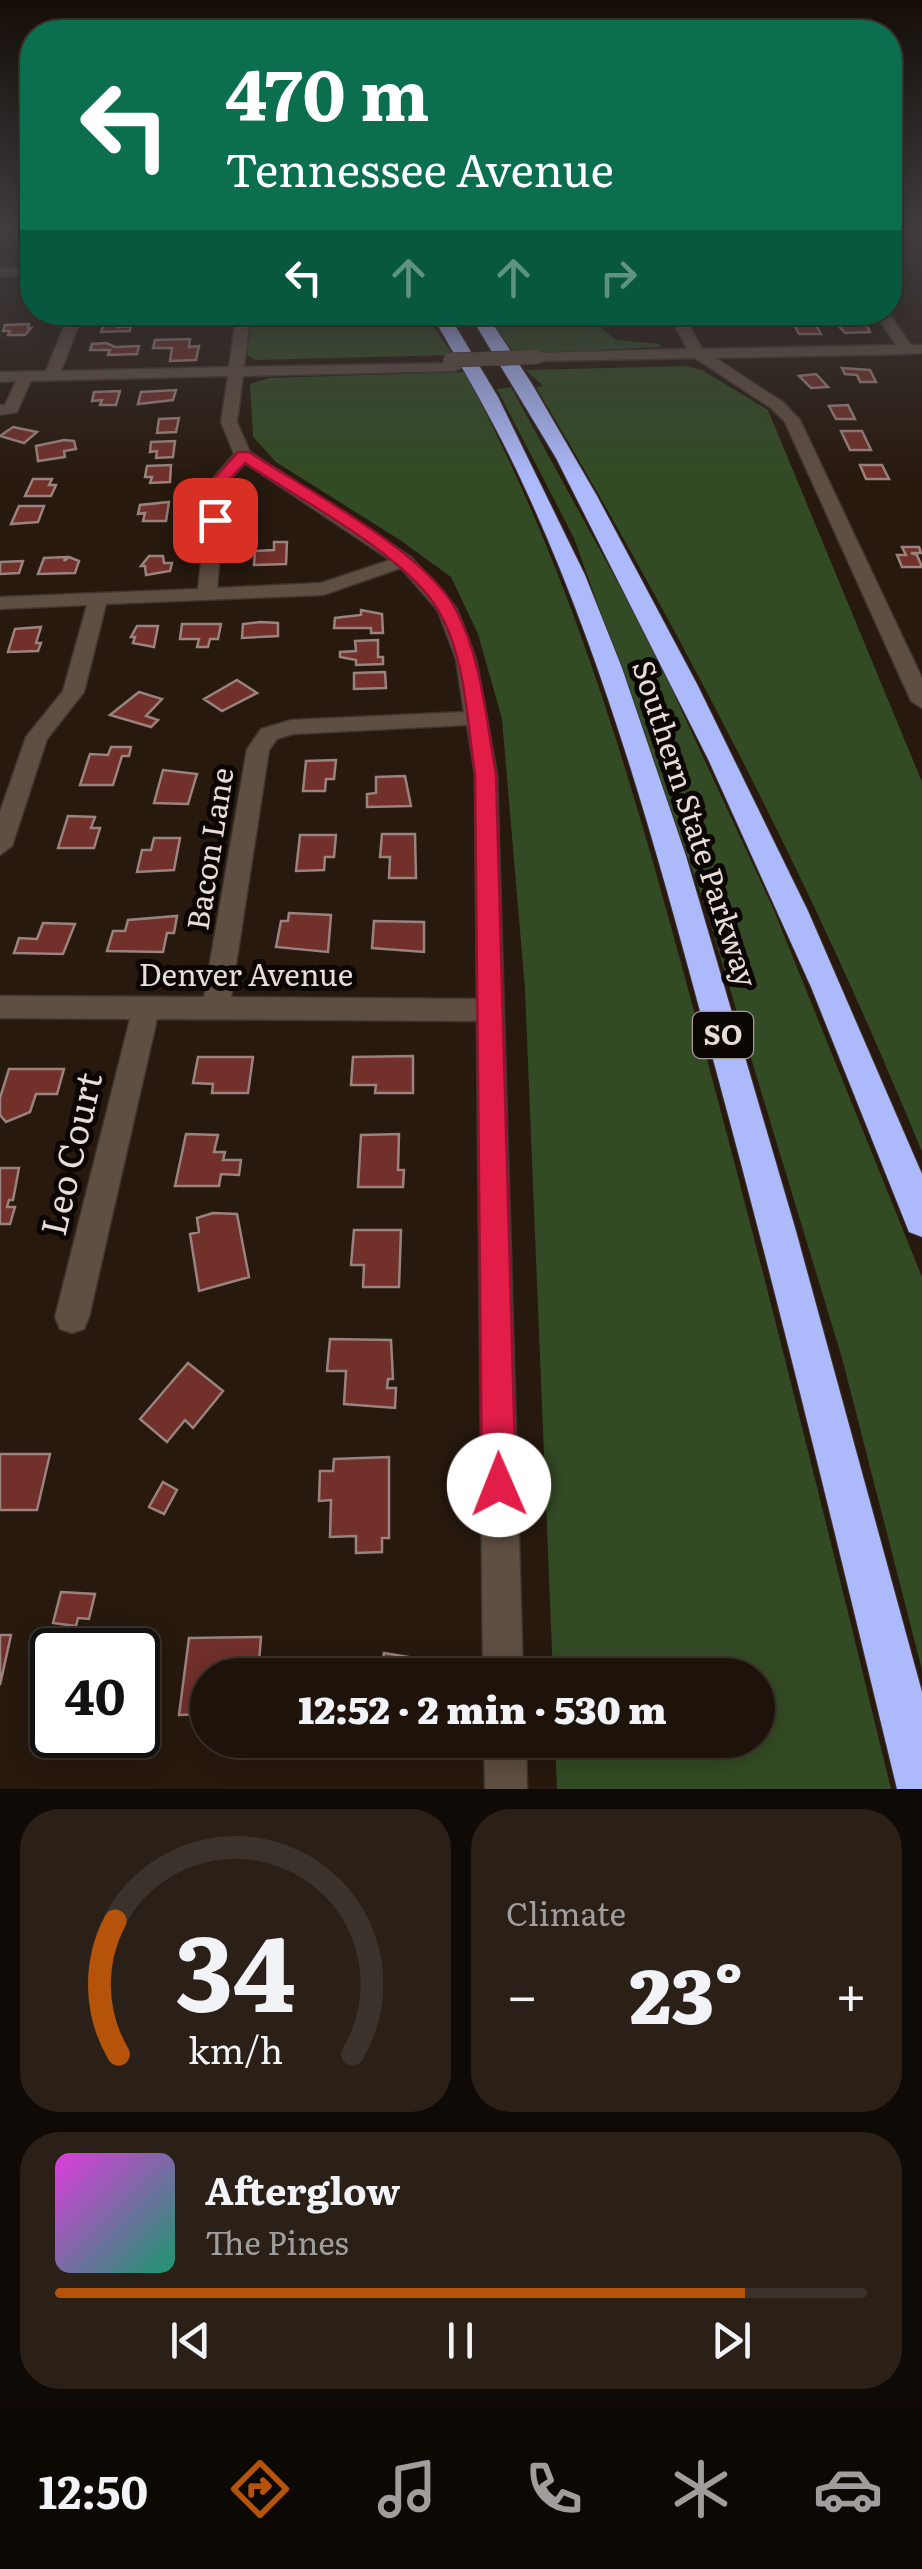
<!DOCTYPE html>
<html lang="en">
<head>
<meta charset="utf-8">
<style>
  body { margin:0; font-family:Literata,serif; background:#2a2018; color:#f1f3f6; height:100vh; display:flex; flex-direction:column; font-size:38px; white-space:nowrap }
  * { box-sizing:border-box; margin:0 }
  p { font-size:32px; color:#a09e9c }
  .icon { flex:none; width:55px; height:55px; fill:none; stroke:currentColor; stroke-width:2; stroke-linecap:round; stroke-linejoin:round }
  .map { position:relative; height:1789px; overflow:hidden }
  .details { display:flex; flex-direction:column; gap:20px; padding:20px; background:#100a06; flex:1 }
  .details>* { flex:none }
  .top-card { position:absolute; left:20px; top:20px; width:882px; height:305px; border-radius:40px; box-shadow:0 5px 25px #0003,0 0 0 2px #3b322b; background:#0b6e4f; color:#fff; overflow:hidden }
  .speed { position:absolute; left:30px; top:1628px; display:flex; gap:20px; font-size:50px; font-weight:700; text-align:center }
  .speed>* { display:grid; place-content:center; width:130px; height:130px; border-radius:50%; background:#1d130a; box-shadow:0 5px 25px #0003,0 0 0 2px #3b322b; line-height:1 }
  .speed .limit { border:5px solid #111; border-radius:15px; background:#fff; color:#111 }
  .pin { position:absolute; display:grid; place-items:center; width:85px; height:85px; color:#fff; margin:-42px; border-radius:20px; box-shadow:0 5px 15px #0006 }
  .me { position:absolute; width:110px; margin:-55px; rotate:359deg; stroke-linejoin:round; filter:drop-shadow(0 0 8px #0008) }
  .turn { display:flex; align-items:center; gap:35px; height:210px; padding:0 40px; font-size:45px }
  .turn .icon { width:130px; height:130px; stroke-width:2.5 }
  .turn b { display:block; font-size:70px; line-height:85px }
  .lanes { display:flex; align-items:center; height:95px; padding:0 40px; background:#0003; justify-content:center; gap:50px; direction:ltr }
  .lanes .off { opacity:.35 }
  .big { font-size:75px; font-weight:800; line-height:1.1 }
  .details .card { flex:1; display:flex; flex-direction:column; justify-content:center; gap:15px; min-width:0; padding:0 35px; border-radius:40px; background:#2a2018 }
  .details .dial { align-items:center; gap:0 }
  .dial svg { height:260px; overflow:visible; fill:none; stroke:#3b322b; stroke-width:7; stroke-linecap:round; text-anchor:middle }
  .dial text { fill:#f1f3f6; stroke:none }
  .song { display:flex; align-items:center; gap:30px }
  .cover { width:120px; height:120px; border-radius:15px; background:linear-gradient(135deg,hsl(300 70% 55%),hsl(160 70% 35%)) }
  .played { height:10px; border-radius:5px; background:linear-gradient(90deg,#b45309 85%,#3b322b 85%) }
  .keys { display:flex; justify-content:space-around; direction:ltr }
  .heat { display:flex; justify-content:space-between; align-items:center; font-size:55px; direction:ltr }
  .details .tiles { flex:1; display:grid; gap:20px; grid-template-columns:1fr 1fr }
  .card:last-child { grid-column:span 2 }
  .trip { position:absolute; left:190px; top:1658px; width:585px; height:100px; border-radius:50px; background:#1d130a; box-shadow:0 5px 25px #0003,0 0 0 2px #3b322b; font-weight:800; line-height:100px; text-align:center }
  .menu { display:flex; height:160px; justify-content:space-around; align-items:center; background:#0c0804; color:#a09e9c }
  .menu .icon { width:70px; height:70px }
  .menu .active { color:#b45309 }
  .menu b { font-size:45px; color:#f1f3f6 }
  .map>svg:first-child { display:block }
  .green { fill:#334b24 }
  .building { fill:#71302a; stroke:#9a827e; stroke-width:2.5 }
  .lines { fill:none; stroke-linecap:round; stroke-linejoin:round }
  .minor-casing { stroke:#3f342f; stroke-width:3 }
  .highway-casing { stroke:#3f342f; stroke-width:2 }
  .minor { fill:#5f4e42; fill-rule:evenodd }
  .highway { fill:#acb9fb; fill-rule:evenodd }
  .minor-bridge-casing { stroke:#3f342f; stroke-width:15; stroke-linecap:butt }
  .minor-bridge { stroke:#5f4e42; stroke-width:14 }
  .route { fill:#e11d48; stroke:#92132f; stroke-width:2.5 }
  .labels { text-anchor:middle; stroke-width:10; stroke-linejoin:round; paint-order:stroke }
  .shield { fill:#0b0603; stroke:#a59c97; stroke-width:2.5 }
  .shield-label { font-size:28px; font-weight:bold; fill:#e7ddd6 }
  .street-label { font-size:30px; fill:#e7ddd6; stroke:#0b0603 }
  .near-street-label { font-size:35px; fill:#e7ddd6; stroke:#0b0603 }
</style>
</head>
<body>
<div class="map">
<svg width="922" height="1789" viewBox="0 0 922 1789">
  <rect width="100%" height="100%" fill="#27190e"/>
  <!-- green -->
  <path class="green" d="M253,312L424,313L453,355L255,360L247,355Z
    M485,313H583L616,340L660,344L659,347L515,354Z
    M687,366L702,370L768,410L922,782V1152C814,887 682,633 536,387L543,386L526,370Z
    M464,372C579,581 642,818 704,1048C770,1294 831,1541 891,1789H557L555,1740H758V1675H553L525,989L502,719L478,634L451,577L400,540L276,462L253,437L250,384L268,378Z
    M511,387L648,638L773,908L922,1277V1670L842,1358L703,900L574,538L497,389Z"/>
  <!-- building -->
  <path class="building" d="M105,321H120L118,327L131,326L130,331L101,332Z
    M793,322L815,323L821,334H799Z
    M836,323L867,326L870,332L845,333Z
    M29,324L28,328H31L25,335H8L10,331H3L5,325Z
    M190,339L189,347L199,346L196,360L170,361L172,348H153L155,340Z
    M106,343L115,347L139,346L137,354L108,355L110,350H90L92,344Z
    M842,368L870,370L876,382H860L857,375L845,374Z
    M816,374L828,387L811,388L799,376Z
    M176,390L173,400L138,404L141,392Z
    M120,391L116,405H100L102,400L92,401L94,392Z
    M848,405L855,419H836L829,406Z
    M179,418L176,432L157,433L159,419Z
    M13,427L37,432L24,443L0,436Z
    M841,431H862L871,450H850Z
    M64,440L74,441L76,449L64,451L65,457L38,461L36,446Z
    M175,441L173,457L156,458L157,451L150,452L151,442Z
    M171,465L170,482L150,483L152,477H145L147,466Z
    M860,465H882L889,479H866Z
    M33,479H52L49,485H56L51,496H25Z
    M169,502L166,521H143L145,513L138,514L140,505Z
    M19,506H44L38,522L11,524Z
    M274,542H287L286,564L254,565L255,551L274,550Z
    M902,547H919L921,553H911L917,555L922,567H902L897,555H906Z
    M149,556H163L164,563H172L170,571L146,575L145,566H141Z
    M66,557L64,561L69,557L79,561L75,573L38,574L44,558Z
    M23,561L19,573L0,574V562Z
    M361,610L382,614L383,633H371V628H334L335,618L361,615Z
    M260,622L278,623V636L242,638L243,624Z
    M182,624H221L218,639H210L208,647H197L199,639H180Z
    M137,626H158L154,647L133,643L135,637H131Z
    M41,627L36,643H41L38,651L8,652L15,629Z
    M378,640V657H383V664L356,665V660L340,657V652L356,651L355,641Z
    M385,672L386,688L354,689V673Z
    M237,680L257,693L222,711L204,699Z
    M139,692L162,699L146,716L158,720L151,727L110,715Z
    M111,747H131L129,756H122L113,785H80L90,754L108,755Z
    M336,760L334,779H326L325,791H303L306,761Z
    M163,770L197,774L188,804L154,803Z
    M405,776L411,806L367,807V794L376,793V777Z
    M68,816L95,817L91,828H100L94,848H58Z
    M382,834H415L416,878H389L390,857H380Z
    M300,835H336L334,857H325L324,870L296,871Z
    M154,838H180L174,870L137,872L142,850H151Z
    M289,913L331,915L328,952L276,947L281,921H288Z
    M177,916L174,933H167L163,952L107,951L113,931H125L128,920Z
    M374,921L424,922V952L372,948Z
    M43,923L75,924L63,954L14,953L19,938L37,939Z
    M413,1056V1093H375L376,1085H351L353,1057Z
    M198,1057H253L248,1093H212L213,1084L193,1083Z
    M9,1069H64L57,1094H36L30,1112L6,1122L0,1115V1098Z
    M186,1134L218,1135L214,1152H225L223,1160H241L239,1175L221,1174L219,1186H175Z
    M399,1134L398,1170H404L403,1187H358L361,1135Z
    M0,1168H19L13,1200H9L7,1207H15L10,1224H0Z
    M213,1213L237,1214L249,1277L199,1291L190,1234L199,1232L197,1218Z
    M354,1230H401L399,1287H363L364,1265H351Z
    M330,1339L391,1340L393,1379H388L387,1388H396L395,1408L344,1404L346,1371H327Z
    M188,1363L223,1391L193,1428L185,1420L167,1442L140,1419Z
    M0,1454H50L37,1510H0Z
    M389,1457V1538H382V1552L356,1553V1536L330,1537L331,1500L319,1501L320,1471H333L334,1459Z
    M163,1482L177,1490L164,1514L149,1507Z
    M61,1592L95,1594L89,1619L78,1618L76,1626L53,1623Z
    M82,1630L109,1631L106,1645L116,1646L115,1650H78Z
    M0,1635H11L0,1685Z
    M261,1637L258,1675H208V1714L179,1715L189,1638Z
    M123,1643L150,1644L138,1711V1650H121Z
    M384,1653L409,1657V1664L418,1665L417,1675H370L373,1658L383,1660Z"/>
  <g class="lines">
    <!-- minor casing -->
    <g class="minor-casing">
      <path id="minor" d="M0,268H32V276H0Z
        M70,312H84L61,371L229,367L237,312H251L244,367L455,363L462,367L455,371L243,376L237,422L250,452L411,557L457,609L476,659L497,774L523,1675H483L477,1021L157,1019L89,1317L84,1329L72,1333L60,1329L55,1317L130,1019L0,1018V996L204,997L247,749L261,729L291,720L464,712L456,659L438,611L401,568L323,595L106,604L84,692L47,739L12,846L0,855V812L26,737L63,691L87,605L0,609V597L198,589L210,482L234,454L221,422L228,376L31,381L17,412L0,415V405H5L16,381L0,382V372L46,371ZM245,463L390,560L321,583L217,588L227,483ZM467,725L475,774L477,999L231,997L269,750L277,739L293,734Z
        M668,312H682L702,349L896,345L874,312H888L911,345H922V353L907,354L715,358L783,402L800,420L922,678V708L911,701L785,422L771,408L695,358L537,361L530,357L537,353L687,349Z
        M484,1740H526L527,1789H485Z"/>
    </g>
    <!-- highway casing -->
    <g class="highway-casing">
      <path id="highway" d="M430,312H447L498,397L585,575L622,668L686,856L796,1231L922,1692V1789H897C840,1553 783,1318 720,1085C665,882 612,675 523,484C496,425 463,369 430,312Z
        M468,312H485L532,384L597,496L697,684L808,911L922,1174V1237L909,1232L811,987L708,759L556,458Z"/>
    </g>
    <!-- minor -->
    <use href="#minor" class="minor"/>
    <!-- highway -->
    <use href="#highway" class="highway"/>
    <!-- minor-bridge casing -->
    <g class="minor-bridge-casing">
      <path id="minor-bridge" d="M450,360L537,357"/>
    </g>
    <!-- minor-bridge -->
    <use href="#minor-bridge" class="minor-bridge"/>
  </g>
  <!-- sky -->
  <linearGradient id="sky" x2="0" y2="1"><stop stop-color="#150e08"/><stop offset="0.48" stop-color="#413e41"/><stop offset="1" stop-color="#413e41" stop-opacity="0"/></linearGradient>
  <rect width="922" height="479" fill="url(#sky)"/>
  <!-- route -->
  <path class="route" d="M238,452H249C305,489 426,552 456,610C482,659 486,720 496,774L516,1485L511,1497L499,1502L487,1497L482,1485L475,774C467,723 466,657 438,610C406,555 299,499 245,463L226,483L223,520L209,523L211,482Z"/>
  <g class="labels">
    <!-- shield labels -->
    <rect class="shield" x="693" y="1012" width="60" height="46" rx="8"/>
    <g class="shield-label">
      <text x="723" y="1045">SO</text>
    </g>
    <!-- street labels -->
    <g class="street-label">
      <text transform="translate(694 824) rotate(72)" y="10">Southern State Parkway</text>
      <text transform="translate(211 849) rotate(-81)" y="10">Bacon Lane</text>
      <text x="246" y="986">Denver Avenue</text>
    </g>
    <!-- near-street labels -->
    <g class="near-street-label">
      <text transform="translate(72 1154) rotate(-77)" y="12">Leo Court</text>
    </g>
  </g>
</svg>
<div class="speed"><div class="limit">40</div></div>
<div class="pin" style="left:215px;top:520px;background:#d93025"><svg class="icon" aria-label="arrive" viewBox="0 0 24 24"><path d="M6 21V4h12l-3 4 3 4H6"/></svg></div>
<svg class="me" style="left:499px;top:1485px" viewBox="-20 -20 40 40"><circle r="19" fill="#fff"/><path d="M0-13L10 11 0 6-10 11z" fill="#e11d48"/></svg>
<div class="trip">12:52 · 2 min · 530 m</div>
<div class="top-card">
<div class="turn"><svg class="icon" aria-label="left" viewBox="0 0 24 24"><path d="M17 20v-9H6M10 6l-5 5 5 5"/></svg><div><b>470 m</b>Tennessee Avenue</div></div>
<div class="lanes"><svg class="icon" aria-label="left" viewBox="0 0 24 24"><path d="M17 20v-9H6M10 6l-5 5 5 5"/></svg><svg class="icon off" aria-label="ahead" viewBox="0 0 24 24"><path d="M12 20V5M6 11l6-6 6 6"/></svg><svg class="icon off" aria-label="ahead" viewBox="0 0 24 24"><path d="M12 20V5M6 11l6-6 6 6"/></svg><svg class="icon off" aria-label="right" viewBox="0 0 24 24"><path d="M7 20v-9h11M14 6l5 5-5 5"/></svg></div>
</div>
</div>
<section class="details">
<div class="tiles">
<div class="card dial"><svg viewBox="0 0 100 80">
<path d="M14 69A42 42 0 1 1 86 69"/>
<path d="M14 69A42 42 0 0 1 13 28" stroke="#b45309"/>
<text x="50" y="56" font-size="32" font-weight="700">34</text>
<text x="50" y="72" font-size="11">km/h</text>
</svg></div>
<div class="card"><p>Climate</p>
<div class="heat"><a>−</a><b class="big">23°</b><a>+</a></div>
</div>
<div class="card">
<div class="song"><i class="cover"></i><div><b>Afterglow</b><p>The Pines</p></div></div>
<div class="played"></div>
<div class="keys"><svg class="icon" aria-label="previous" viewBox="0 0 24 24"><path d="M18 5L8 12l10 7zM5 5v14"/></svg><svg class="icon" aria-label="pause" viewBox="0 0 24 24"><path d="M8 5v14M16 5v14"/></svg><svg class="icon" aria-label="next" viewBox="0 0 24 24"><path d="M6 5l10 7-10 7zM19 5v14"/></svg></div>
</div>
</div>
</section>
<nav class="menu">
<b>12:50</b>
<svg class="icon active" aria-label="directions" viewBox="0 0 24 24"><path d="M12 3l9 9-9 9-9-9zM9 14v-3h6M13 9l2 2-2 2"/></svg>
<svg class="icon" aria-label="music" viewBox="0 0 24 24"><path d="M9 18V5l10-2v13"/><circle cx="6" cy="18" r="3"/><circle cx="16" cy="16" r="3"/></svg>
<svg class="icon" aria-label="phone" viewBox="0 0 24 24"><path d="M5 4h4l2 5-3 2q2 4 5 5l2-3 5 2v4C11 20 4 13 5 4z"/></svg>
<svg class="icon" aria-label="climate" viewBox="0 0 24 24"><path d="M12 3v18M4 7l16 10M4 17L20 7"/></svg>
<svg class="icon" aria-label="car" viewBox="0 0 24 24"><path d="M5 17H2v-5l4-1 3-4h7l3 4 3 1v5h-3M9 17h6M6 11h13"/><circle cx="7" cy="17" r="2"/><circle cx="17" cy="17" r="2"/></svg>
</nav>
</body>
</html>
